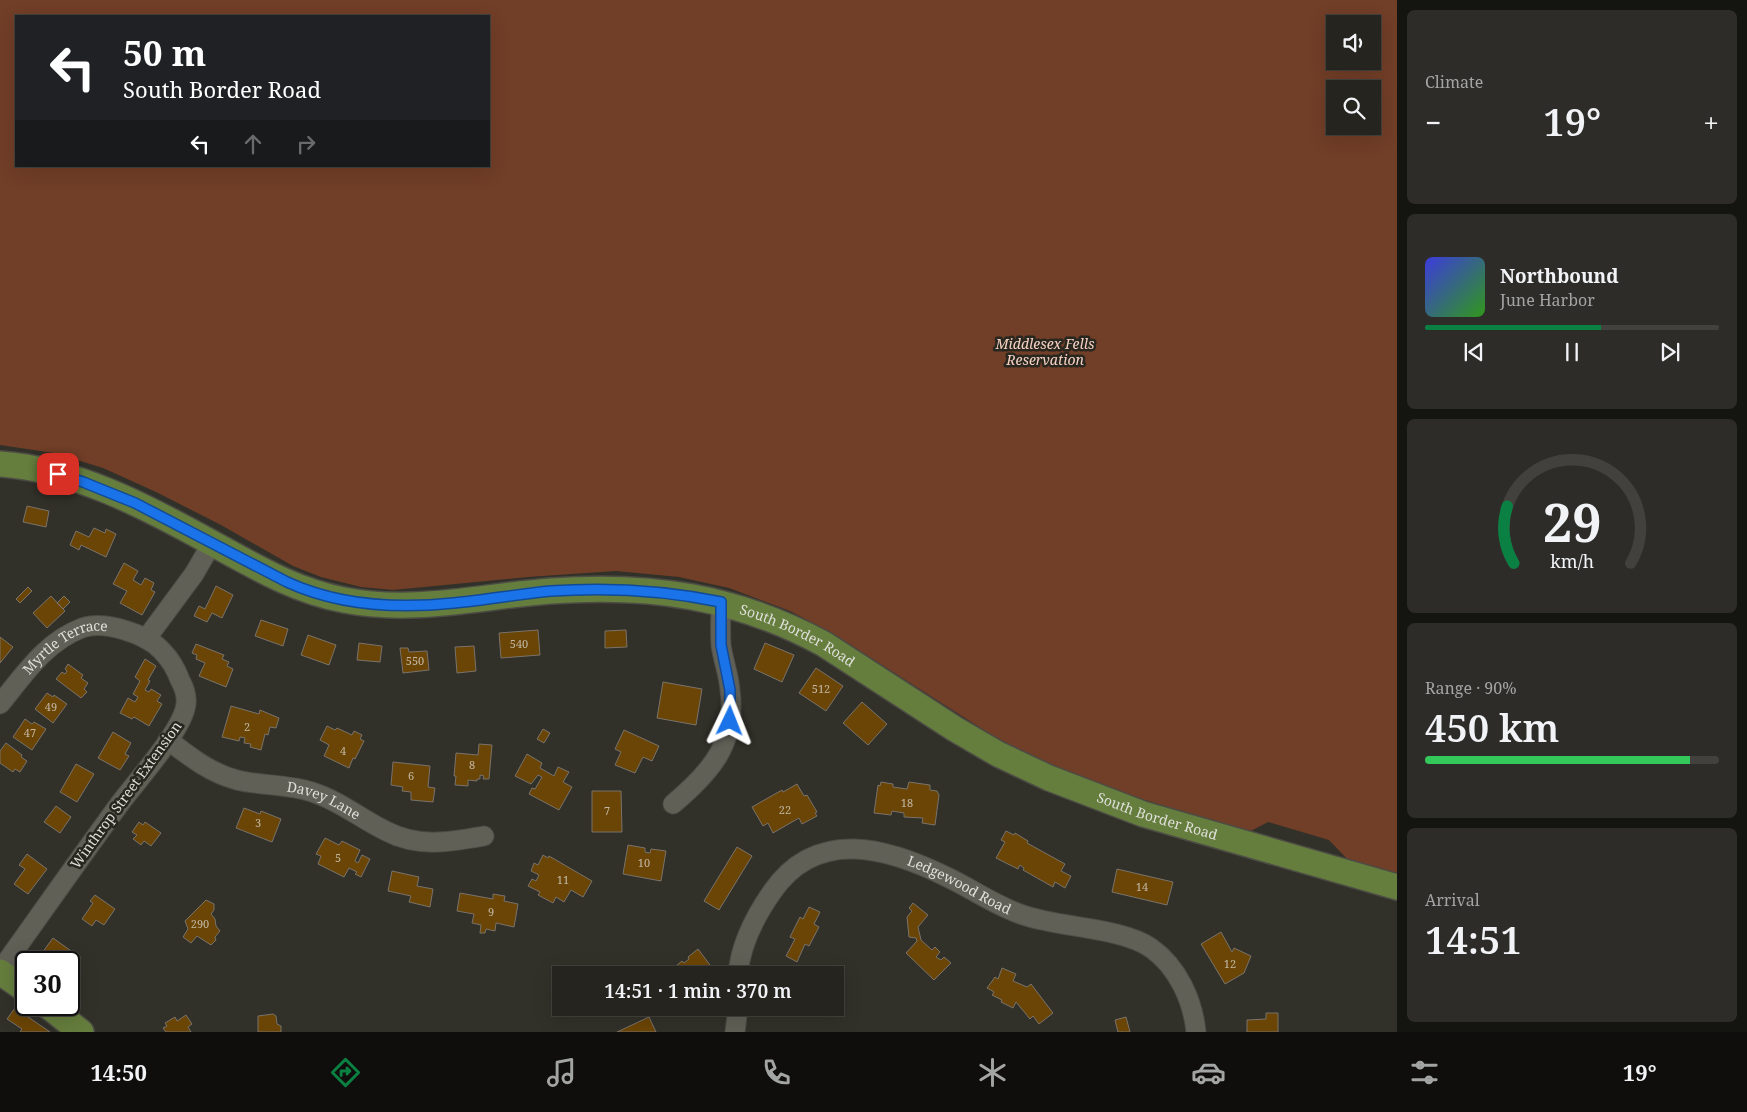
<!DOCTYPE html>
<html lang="en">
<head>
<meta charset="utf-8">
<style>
  body { margin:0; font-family:"Noto Serif",serif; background:#2d2c28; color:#f1f3f6; height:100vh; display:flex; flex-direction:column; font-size:19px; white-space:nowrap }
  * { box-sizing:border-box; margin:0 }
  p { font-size:16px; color:#a3a4a4 }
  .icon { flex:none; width:28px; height:28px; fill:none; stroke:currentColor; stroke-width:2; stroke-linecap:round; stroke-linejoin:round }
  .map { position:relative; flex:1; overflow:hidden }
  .side { display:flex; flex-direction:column; gap:10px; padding:10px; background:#141411; width:350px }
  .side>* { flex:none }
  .guide { position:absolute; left:15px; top:15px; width:475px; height:152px; border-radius:0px; box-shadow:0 5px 20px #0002,0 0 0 1px #42413d; background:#202124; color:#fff; overflow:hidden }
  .buttons { position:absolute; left:1326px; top:15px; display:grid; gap:10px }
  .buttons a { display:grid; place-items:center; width:55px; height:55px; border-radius:0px; background:#25241f; box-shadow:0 5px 20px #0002,0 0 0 1px #42413d; font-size:25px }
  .speed { position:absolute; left:15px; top:951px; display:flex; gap:10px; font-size:25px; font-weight:700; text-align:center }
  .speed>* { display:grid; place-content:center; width:65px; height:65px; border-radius:50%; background:#25241f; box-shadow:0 5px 20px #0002,0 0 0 1px #42413d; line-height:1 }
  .speed .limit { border:2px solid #111; border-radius:8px; background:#fff; color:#111 }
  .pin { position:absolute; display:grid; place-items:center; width:42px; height:42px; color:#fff; margin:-21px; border-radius:10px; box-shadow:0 2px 8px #0006 }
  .me { position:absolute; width:55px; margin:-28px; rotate:2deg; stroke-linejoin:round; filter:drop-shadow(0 0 4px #0008) }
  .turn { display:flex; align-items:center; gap:18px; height:105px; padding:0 25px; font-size:22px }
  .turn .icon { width:65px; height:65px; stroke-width:2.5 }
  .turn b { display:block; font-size:35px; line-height:42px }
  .lanes { display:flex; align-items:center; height:48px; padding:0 25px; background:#0003; justify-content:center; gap:25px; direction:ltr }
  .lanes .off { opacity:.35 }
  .big { font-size:38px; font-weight:600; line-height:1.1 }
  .side .card { flex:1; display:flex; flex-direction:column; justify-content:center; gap:8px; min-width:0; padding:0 18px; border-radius:8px; background:#2d2c28 }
  .side .dial { align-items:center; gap:0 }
  .dial svg { height:130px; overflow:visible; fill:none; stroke:#42413d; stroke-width:7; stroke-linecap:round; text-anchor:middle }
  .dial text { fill:#f1f3f6; stroke:none }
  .song { display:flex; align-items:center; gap:15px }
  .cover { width:60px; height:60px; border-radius:8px; background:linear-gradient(135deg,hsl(240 70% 55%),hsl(110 70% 35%)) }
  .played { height:5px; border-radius:2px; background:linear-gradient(90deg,#0b8043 60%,#42413d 60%) }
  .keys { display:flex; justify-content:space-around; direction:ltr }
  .heat { display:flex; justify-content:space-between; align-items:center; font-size:28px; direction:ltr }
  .charge { height:8px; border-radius:4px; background:linear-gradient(90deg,#34c759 90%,#42413d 0) }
  .trip { position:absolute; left:552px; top:966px; width:292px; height:50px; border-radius:0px; background:#25241f; box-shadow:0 5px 20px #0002,0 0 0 1px #42413d; font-weight:600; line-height:50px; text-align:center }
  .tabs { display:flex; height:80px; justify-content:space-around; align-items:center; background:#0f0e0c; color:#a3a4a4 }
  .tabs .icon { width:35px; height:35px }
  .tabs .on { color:#0b8043 }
  .tabs b { font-size:22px; color:#f1f3f6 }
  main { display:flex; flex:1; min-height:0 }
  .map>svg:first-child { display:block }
  .green { fill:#713e27; fill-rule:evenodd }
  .building { fill:#6b4505; stroke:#79736b }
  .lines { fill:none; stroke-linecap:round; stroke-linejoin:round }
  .minor-casing { stroke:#4c4c45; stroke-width:21 }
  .major-casing { stroke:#4c4c45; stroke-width:28 }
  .minor { stroke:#616057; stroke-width:19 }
  .major { stroke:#657d3d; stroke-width:25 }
  .route-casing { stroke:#114b97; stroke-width:12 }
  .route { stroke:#1a73e8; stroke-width:9 }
  .labels { text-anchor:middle; stroke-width:5; stroke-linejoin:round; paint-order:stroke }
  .number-label { font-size:11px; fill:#c2b8a5 }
  .park-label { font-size:14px; font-style:italic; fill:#f7d2c2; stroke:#27261f }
  .street-label { font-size:14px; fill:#dfdfda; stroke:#27261f }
</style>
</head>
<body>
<main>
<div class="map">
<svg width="1397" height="1032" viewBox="0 0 1397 1032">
  <rect width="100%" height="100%" fill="#313029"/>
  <!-- green -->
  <path class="green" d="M0,0H1397V874L1349,861L1329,840L1268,822L1249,832L1129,795L1059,771L1012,748L835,635L790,611L729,588L679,577L616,571L528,577L393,590L361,587L321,577L293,566L221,525L156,492L103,468L54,453L0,445ZM16,16H489V166H16ZM1335,24H1372V61H1335ZM1335,89H1372V126H1335Z"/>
  <!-- building -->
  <path class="building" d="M27,506L49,511L46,527L23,522Z
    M94,528L105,533L106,529L116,534L106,557L81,545L79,550L70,545L76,531L89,537Z
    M124,563L138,571L133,580L141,585L145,578L154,583L151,590L155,592L142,615L120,603L127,591L113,584Z
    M216,586L233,595L222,618L212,613L207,622L194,616L199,606L205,609Z
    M28,587L32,591L20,603L16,599Z
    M51,596L65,611L47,628L33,613Z
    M64,596L70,602L63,609L57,603Z
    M261,620L288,629L283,646L255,636Z
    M538,630L540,655L501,658L499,633Z
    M626,630L627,647L605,648V631Z
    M308,635L336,645L329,665L301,655Z
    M0,637L13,647L0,663Z
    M359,643L382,646L380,662L357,660Z
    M765,643L794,655L782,682L754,669Z
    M196,644L224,655L222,659L229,662L227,666L233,669L226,687L199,676L205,663L196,659L197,655L192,653Z
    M474,646L476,671L457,673L455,647Z
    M400,648H408L409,652L427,651L429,670L403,673Z
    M145,659L156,666L148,680L150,681L145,690L149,692L151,689L161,695L157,701L162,704L149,726L134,717L132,719L120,713L128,698L135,702L138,697L133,694L140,681L135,677Z
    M68,664L83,675L81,678L88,683L84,689L87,692L81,698L56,679L62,672L65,674L67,671L65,669Z
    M816,668L843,686L826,711L799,693Z
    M663,682L702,689L696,725L657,718Z
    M47,693L53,697L54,695L67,704L53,723L35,709Z
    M862,702L887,724L868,745L843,723Z
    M231,706L259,714L260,710L279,718L276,728L270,727L268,735L265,734L261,750L250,747L251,744L244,743L245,738L240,737L239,741L222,737Z
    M25,719L32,724L34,722L46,729L32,750L13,737Z
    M327,726L335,730L337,728L352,735L354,731L362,735L360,739L364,741L355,759L353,758L349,768L324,756L329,745L320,740Z
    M543,729L550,733L544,743L537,739Z
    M624,730L659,746L652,761L643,757L635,773L615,765L621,752L615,749Z
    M113,732L131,743L125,754L129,756L120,770L98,758Z
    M6,743L22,755L21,757L27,761L20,772L15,769L13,772L0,763V751Z
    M479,744L492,745L489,779H483L484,776L480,775V779H477V781L468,780V786L455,785L456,776H454L456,753L478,755Z
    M527,754L542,763L540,768L554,776L558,767L569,772L563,782L572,787L559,810L529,794L532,788L535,789L542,777L538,775L531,784L515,776Z
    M393,762L430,766L428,787L435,788L433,802L411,800V792L402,791L403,787L391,785Z
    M76,764L94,774L77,802L60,792Z
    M881,782L893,784V787L907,789L909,782L930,785V790L937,791L939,795L935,825L922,823L923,818L904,817V813L892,811L891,815L874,813L878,785L880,786Z
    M797,784L804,796L807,795L817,812L815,813L817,816L802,824L799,818L773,833L768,823L763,826L752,807L782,790L783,792Z
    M592,791H621L622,832H592Z
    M56,806L71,817L60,833L44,822Z
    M244,808L260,814L261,811L281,819L272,842L236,828Z
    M139,822L143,825L145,822L161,833L151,846L144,841L141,845L133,839L137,835L132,832Z
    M1006,831L1014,835L1015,833L1028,841L1027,843L1065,864L1061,871L1071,876L1065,888L1055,882L1053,887L1023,870L1024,868L1020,865L1018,869L996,858L1005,842L1001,840Z
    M325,838L339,845L342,841L360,850L355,861L358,863L362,855L370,859L361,877L355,874L357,872L349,868L344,877L318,864L321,856L316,854Z
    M628,845L645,848V852L650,853L651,849L666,851L661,881L623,874Z
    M737,847L752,856L719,910L704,901Z
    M27,854L47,869L28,894L14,884L25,869L19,865Z
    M543,855L548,858L549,856L592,881L583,897L571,890L564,902L556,897L553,903L538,895L540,892L528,886L532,879L536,881L539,875L531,871L534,863L538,865Z
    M1117,869L1173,882L1167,905L1112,892Z
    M392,871L419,877L417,886L433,889L430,907L409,902L411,896L388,891Z
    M460,893L493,899V894L505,896L504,901L518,904L514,927L496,923L495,931L486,929L485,933H480L481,925L472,923L474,914L457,911Z
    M95,895L115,909L104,925L96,920L92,926L82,919L93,903L90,901Z
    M206,900L214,904V910L211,914L215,919L216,926L220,931L215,937L216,940L211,945L197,936L191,943L183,937L188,929L185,921Z
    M913,903L928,915L918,927L921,940L932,950L935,947L940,952L936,957L941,960L944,957L951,963L934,980L906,953L917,941L916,938L909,937L907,917L912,911L909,908Z
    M809,907L820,912L814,924L819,927L809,946L805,944L797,962L786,956L795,939L790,937L800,917L803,919Z
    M1221,932L1232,952L1234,948L1251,956L1244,973L1225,984L1201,944Z
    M53,938L81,958L70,973L69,972V962H56L42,953Z
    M698,949L710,965L698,974V975H665L682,961L684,963L689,959L688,957Z
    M1002,968L1016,974L1013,981L1027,987L1031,984L1053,1013L1039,1024L1033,1016L1030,1019L1016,1002L1013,1008L1001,1002L1002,1000L992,995L994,992L987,988L995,977L998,979Z
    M15,1008L50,1032H20L22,1029L7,1019Z
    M1266,1013H1278V1032H1247V1020L1266,1019Z
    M273,1014L276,1016L277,1024L281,1026V1032H258V1016Z
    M186,1015L192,1024L188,1027L191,1032H166L163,1028L167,1026L165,1023L175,1017L177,1021Z
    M649,1017L656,1032H617Z
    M1126,1017L1130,1032H1118L1115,1020Z"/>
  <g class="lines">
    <!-- minor casing -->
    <g class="minor-casing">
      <g id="minor">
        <path d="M146,639L194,574L212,543"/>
        <path id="s1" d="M0,704C24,675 45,642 82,628C104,620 147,634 162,651C170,659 176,669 180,680C185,689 188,699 185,709C179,733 138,780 121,802C80,858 40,915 0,971"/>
        <path id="s2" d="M168,740C189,756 210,773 237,780C262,786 288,784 312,792C340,801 361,819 386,831C418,848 450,842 484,836"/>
        <path d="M673,804C711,772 737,743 730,690C729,675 723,660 721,645C720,631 721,616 721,603"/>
        <path id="s3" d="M738,975C740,946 756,915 772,892C817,826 889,848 949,878C974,890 996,906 1023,915C1060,928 1120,927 1151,948C1178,967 1193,1001 1196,1032"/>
        <path d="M735,1032L738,1008"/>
      </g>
    </g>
    <!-- major casing -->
    <g class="major-casing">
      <g id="major">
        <path id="s4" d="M0,464C75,469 145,506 210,542C254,566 295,591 344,600C414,614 482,596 551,591C651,584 735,596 824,644L955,729L998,754L1049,778L1143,814L1397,887"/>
        <path d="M0,972L26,990"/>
        <path d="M47,1005L81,1032"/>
      </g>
    </g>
    <!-- minor -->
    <use href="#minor" class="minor"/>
    <!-- major -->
    <use href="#major" class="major"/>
  </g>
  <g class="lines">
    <!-- route casing -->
    <g class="route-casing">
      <path id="route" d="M58,474L83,482L135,503L287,582C339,606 397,609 454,603C486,600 519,594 551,591C611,587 663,590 721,602V645L730,690V721"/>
    </g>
    <!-- route -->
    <use href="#route" class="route"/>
  </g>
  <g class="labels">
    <!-- number labels -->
    <g class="number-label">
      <text x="519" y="648">540</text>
      <text x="415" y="665">550</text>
      <text x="821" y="693">512</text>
      <text x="51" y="711">49</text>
      <text x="247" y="731">2</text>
      <text x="30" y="737">47</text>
      <text x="343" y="755">4</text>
      <text x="472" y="769">8</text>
      <text x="411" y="780">6</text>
      <text x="907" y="807">18</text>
      <text x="785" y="814">22</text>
      <text x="607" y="815">7</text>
      <text x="258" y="827">3</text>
      <text x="338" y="862">5</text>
      <text x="644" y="867">10</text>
      <text x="563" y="884">11</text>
      <text x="1142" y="891">14</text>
      <text x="491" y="916">9</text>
      <text x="200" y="928">290</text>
      <text x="1230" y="968">12</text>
    </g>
    <!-- park labels -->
    <g class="park-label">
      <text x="1045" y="349">Middlesex Fells<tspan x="1045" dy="16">Reservation</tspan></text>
    </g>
    <!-- street labels -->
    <g class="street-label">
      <text dy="5" stroke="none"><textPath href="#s4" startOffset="835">South Border Road</textPath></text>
      <text dy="5" stroke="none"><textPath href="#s1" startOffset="90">Myrtle Terrace</textPath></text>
      <text transform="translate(126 795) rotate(-54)" y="5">Winthrop Street Extension</text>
      <text dy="5" stroke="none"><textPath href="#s2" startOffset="170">Davey Lane</textPath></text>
      <text dy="5" stroke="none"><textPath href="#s4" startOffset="1240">South Border Road</textPath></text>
      <text dy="5" stroke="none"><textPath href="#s3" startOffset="300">Ledgewood Road</textPath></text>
    </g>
  </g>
</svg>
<div class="buttons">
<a><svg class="icon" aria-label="sound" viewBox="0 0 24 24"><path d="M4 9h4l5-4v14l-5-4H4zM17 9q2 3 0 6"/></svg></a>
<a><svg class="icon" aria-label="search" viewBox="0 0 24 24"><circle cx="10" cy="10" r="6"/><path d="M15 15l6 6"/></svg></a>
</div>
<div class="speed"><div class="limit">30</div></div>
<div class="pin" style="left:58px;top:474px;background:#d93025"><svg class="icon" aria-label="arrive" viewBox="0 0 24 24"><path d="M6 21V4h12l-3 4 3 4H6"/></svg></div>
<svg class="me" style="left:730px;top:721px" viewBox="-20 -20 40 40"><path d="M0-17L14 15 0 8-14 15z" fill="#1a73e8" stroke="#fff" stroke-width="4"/></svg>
<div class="trip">14:51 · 1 min · 370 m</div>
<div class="guide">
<div class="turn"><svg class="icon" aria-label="left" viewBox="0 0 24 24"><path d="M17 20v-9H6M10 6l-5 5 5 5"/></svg><div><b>50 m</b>South Border Road</div></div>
<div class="lanes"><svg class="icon" aria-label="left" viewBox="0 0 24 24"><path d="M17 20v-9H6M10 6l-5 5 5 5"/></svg><svg class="icon off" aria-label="ahead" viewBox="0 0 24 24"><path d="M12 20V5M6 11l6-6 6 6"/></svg><svg class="icon off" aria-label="right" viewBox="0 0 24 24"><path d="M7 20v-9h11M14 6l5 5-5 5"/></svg></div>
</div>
</div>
<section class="side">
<div class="card"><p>Climate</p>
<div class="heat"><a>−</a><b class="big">19°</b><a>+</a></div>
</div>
<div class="card">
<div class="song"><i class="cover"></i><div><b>Northbound</b><p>June Harbor</p></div></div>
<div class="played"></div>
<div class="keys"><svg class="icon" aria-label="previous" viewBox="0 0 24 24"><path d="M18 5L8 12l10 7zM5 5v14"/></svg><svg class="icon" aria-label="pause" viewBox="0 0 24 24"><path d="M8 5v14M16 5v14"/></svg><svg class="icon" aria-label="next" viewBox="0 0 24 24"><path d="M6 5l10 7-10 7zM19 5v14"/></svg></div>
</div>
<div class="card dial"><svg viewBox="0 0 100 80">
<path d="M14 69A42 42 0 1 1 86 69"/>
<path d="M14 69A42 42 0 0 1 10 34" stroke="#0b8043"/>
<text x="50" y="56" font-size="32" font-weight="700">29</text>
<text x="50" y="72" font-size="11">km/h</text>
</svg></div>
<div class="card"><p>Range · 90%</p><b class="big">450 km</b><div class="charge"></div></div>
<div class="card"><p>Arrival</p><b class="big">14:51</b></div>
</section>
</main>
<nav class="tabs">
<b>14:50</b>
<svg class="icon on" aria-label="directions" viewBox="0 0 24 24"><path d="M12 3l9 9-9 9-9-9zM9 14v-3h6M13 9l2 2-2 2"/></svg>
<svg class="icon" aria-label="music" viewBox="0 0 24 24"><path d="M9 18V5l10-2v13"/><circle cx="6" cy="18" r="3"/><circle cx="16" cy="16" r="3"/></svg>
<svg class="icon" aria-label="phone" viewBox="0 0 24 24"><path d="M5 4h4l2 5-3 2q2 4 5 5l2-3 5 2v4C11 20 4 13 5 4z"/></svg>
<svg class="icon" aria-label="climate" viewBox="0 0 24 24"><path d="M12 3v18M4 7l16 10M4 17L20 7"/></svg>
<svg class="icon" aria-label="car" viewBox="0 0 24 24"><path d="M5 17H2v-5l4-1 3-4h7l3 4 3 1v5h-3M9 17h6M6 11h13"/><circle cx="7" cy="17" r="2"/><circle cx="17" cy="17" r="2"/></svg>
<svg class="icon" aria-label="filters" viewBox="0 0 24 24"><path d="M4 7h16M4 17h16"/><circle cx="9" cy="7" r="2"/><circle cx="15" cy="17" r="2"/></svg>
<b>19°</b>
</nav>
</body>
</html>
